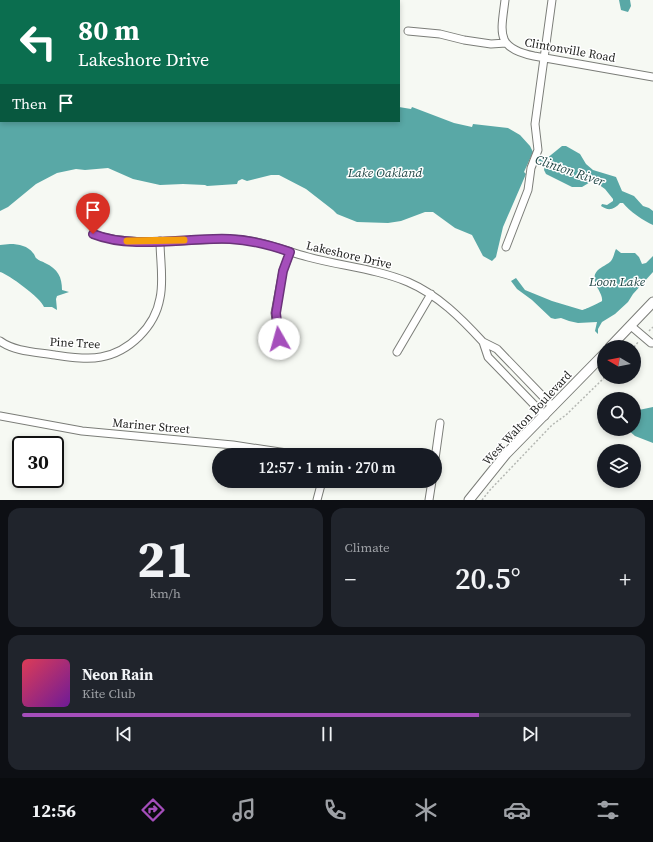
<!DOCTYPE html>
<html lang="en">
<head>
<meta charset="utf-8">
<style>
  body { margin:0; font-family:"Source Serif 4",serif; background:#20242c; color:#f1f3f6; height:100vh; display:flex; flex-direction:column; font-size:15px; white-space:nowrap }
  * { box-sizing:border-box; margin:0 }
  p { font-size:13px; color:#9ea1a6 }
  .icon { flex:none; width:22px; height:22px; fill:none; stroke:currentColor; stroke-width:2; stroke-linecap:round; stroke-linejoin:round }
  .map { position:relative; height:500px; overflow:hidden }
  .drawer { display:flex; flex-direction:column; gap:8px; padding:8px; background:#0d0f14; flex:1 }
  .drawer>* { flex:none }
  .guide { position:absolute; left:0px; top:0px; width:400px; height:122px; box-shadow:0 2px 6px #0003; background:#0b6e4f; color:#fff; overflow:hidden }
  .needle { width:26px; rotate:280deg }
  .controls { position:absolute; left:597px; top:340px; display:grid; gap:8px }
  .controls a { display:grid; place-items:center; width:44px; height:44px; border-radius:50%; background:#171b24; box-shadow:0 2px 6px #0003; font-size:20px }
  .speed { position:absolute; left:12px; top:436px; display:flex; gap:8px; font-size:20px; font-weight:700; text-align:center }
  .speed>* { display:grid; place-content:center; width:52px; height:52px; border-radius:50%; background:#171b24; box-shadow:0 2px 6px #0003; line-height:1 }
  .speed .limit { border:2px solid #111; border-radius:6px; background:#fff; color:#111 }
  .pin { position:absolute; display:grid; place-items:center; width:34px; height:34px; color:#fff; margin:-41px -17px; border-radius:50% 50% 50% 0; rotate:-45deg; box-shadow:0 0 4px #0007 }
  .pin .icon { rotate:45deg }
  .me { position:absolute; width:44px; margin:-22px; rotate:353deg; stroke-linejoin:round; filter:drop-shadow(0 0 3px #0008) }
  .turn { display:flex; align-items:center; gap:14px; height:84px; padding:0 12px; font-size:18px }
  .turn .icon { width:52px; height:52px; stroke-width:2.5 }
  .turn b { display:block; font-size:28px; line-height:34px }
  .then { display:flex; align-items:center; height:38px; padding:0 12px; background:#0003; gap:8px; font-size:15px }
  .big { font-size:30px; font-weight:600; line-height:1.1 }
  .drawer .tile { flex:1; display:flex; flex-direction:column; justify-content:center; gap:6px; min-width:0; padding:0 14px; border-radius:12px; background:#20242c }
  .drawer .dial { align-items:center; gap:0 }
  .dial b { font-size:52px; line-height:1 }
  .song { display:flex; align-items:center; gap:12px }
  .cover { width:48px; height:48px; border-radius:6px; background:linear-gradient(135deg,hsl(350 70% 55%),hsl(280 70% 35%)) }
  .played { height:4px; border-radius:2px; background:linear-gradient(90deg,#a54ebb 75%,#363941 75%) }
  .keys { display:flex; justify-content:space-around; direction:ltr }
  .heat { display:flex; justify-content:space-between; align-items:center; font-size:22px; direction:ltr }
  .drawer .tiles { flex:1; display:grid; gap:8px; grid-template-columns:1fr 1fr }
  .tile:last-child { grid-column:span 2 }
  .trip { position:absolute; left:212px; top:448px; width:230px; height:40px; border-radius:20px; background:#171b24; box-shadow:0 2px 6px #0003; font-weight:600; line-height:40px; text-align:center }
  .dock { display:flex; height:64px; justify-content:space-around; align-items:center; background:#090b0e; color:#9ea1a6 }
  .dock .icon { width:28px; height:28px }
  .dock .active { color:#a54ebb }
  .dock b { font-size:18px; color:#f1f3f6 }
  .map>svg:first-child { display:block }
  .water { fill:#59a8a6 }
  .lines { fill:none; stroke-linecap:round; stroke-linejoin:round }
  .stream { stroke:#59a8a6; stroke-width:2 }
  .minor-casing { stroke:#7b7d78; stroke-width:9 }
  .major-casing { stroke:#7b7d78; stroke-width:11 }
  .path { stroke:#b5b8b3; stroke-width:1.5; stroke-dasharray:2 2; stroke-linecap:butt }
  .minor { stroke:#fff; stroke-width:7 }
  .major { stroke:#fff; stroke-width:9 }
  .route-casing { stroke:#6b337a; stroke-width:10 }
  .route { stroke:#a54ebb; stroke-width:7 }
  .slow { stroke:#f59e0b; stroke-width:7 }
  .labels { text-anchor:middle; stroke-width:3; stroke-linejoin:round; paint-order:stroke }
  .street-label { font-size:12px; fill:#222321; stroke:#fff }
  .water-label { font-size:13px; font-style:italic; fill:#1f4544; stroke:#fff }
</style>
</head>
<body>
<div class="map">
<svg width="653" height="500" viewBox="0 0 653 500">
  <rect width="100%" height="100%" fill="#f6f9f3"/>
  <!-- water -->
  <path class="water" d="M183,0H272L273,1H182Z
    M619,0H630L631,6L628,12L621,10Z
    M0,95L1,121H399V107L411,109L412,107L454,123L472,127L473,124L508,128L520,135L530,146L533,152L524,172L526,174L503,227L496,257L492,261L483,256L472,235L455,228L433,212H425L401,221L388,223L357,222L337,214L333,210L306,189L279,175H271L247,181L242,179L238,181L237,184L207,186L205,185L183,184L160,185L133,179L108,168L85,170L76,169L57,173L36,184L8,207L0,211Z
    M562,146H566L580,154L586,164L593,170L616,177L622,191L634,196L643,206L649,208L653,211V225C644,221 629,211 623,203H620C614,210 608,211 601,206L602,204L607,205L613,201V199L605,189L595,182L592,181L582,187H572L546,174L544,170L546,159Z
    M10,244C19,244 28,246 33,253C35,255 35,257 36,258C39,261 42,261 45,263C58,269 62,277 62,290L69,292L57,296L56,299L57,310L52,307H44C41,298 8,274 0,272V245Z
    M616,249L621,253H635L639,257L642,264L646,263L653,256V272L633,294L628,302L615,314L602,322L598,329V334L595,331L597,322L578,323L569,321L561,318L555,319L551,318L532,300L517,289L511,281L516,278L525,290L552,301L582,310C584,310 599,303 602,301C603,294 596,288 595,281C592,269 605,267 611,261C614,257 614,253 616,249Z
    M653,407V443L635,436L627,429H634V411Z"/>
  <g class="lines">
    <!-- stream -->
    <path class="stream" d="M537,159L545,162"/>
    <!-- minor casing -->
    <g class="minor-casing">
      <path id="minor" d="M505,0C501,33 495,48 534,56L653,77
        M408,31L440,34L464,40L491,44L506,43
        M93,234C131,248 188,239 229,239C257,239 282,250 308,257C341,266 377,269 408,282C438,295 461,318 483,342
        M506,247L528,190L531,168L538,150L535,124L552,0
        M631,326L651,343H653
        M279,339L275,313L283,271L290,252
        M0,341C15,352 38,352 55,355C69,357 87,360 101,357C129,352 155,327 160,298C164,280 160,260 160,241
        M397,352L431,294
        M0,416L82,431L233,445L300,455
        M545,416L488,357L483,342L497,349L553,407
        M435,459L440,423
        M317,500L322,481
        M429,500L432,481"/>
    </g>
    <!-- major casing -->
    <g class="major-casing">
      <path id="major" d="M610,347L653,302
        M469,500L506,454L604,354"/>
    </g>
    <!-- path -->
    <path class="path" d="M649,331L653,327
      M634,347L639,341
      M482,500L490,490L552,425L566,415L605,377"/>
    <!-- minor -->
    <use href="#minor" class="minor"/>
    <!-- major -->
    <use href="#major" class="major"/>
  </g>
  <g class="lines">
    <!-- route casing -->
    <g class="route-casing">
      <path id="route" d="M93,234C133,250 187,237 230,239C251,240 270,245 290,252L283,271L276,313L279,339"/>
    </g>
    <!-- route -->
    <use href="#route" class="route"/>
    <!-- slow -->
    <path class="slow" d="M127,241L184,240"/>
  </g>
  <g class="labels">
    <!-- street labels -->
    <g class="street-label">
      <text transform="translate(570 50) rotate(10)" y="4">Clintonville Road</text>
      <text transform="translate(349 255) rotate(13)" y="4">Lakeshore Drive</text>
      <text transform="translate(75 343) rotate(3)" y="4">Pine Tree</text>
      <text transform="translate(527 418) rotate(-47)" y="4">West Walton Boulevard</text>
      <text transform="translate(151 426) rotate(5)" y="4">Mariner Street</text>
    </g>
    <!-- water labels -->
    <g class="water-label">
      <text transform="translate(570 170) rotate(19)" y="5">Clinton River</text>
      <text x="385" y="177">Lake Oakland</text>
      <text x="617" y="286">Loon Lake</text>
    </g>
  </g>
</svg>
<div class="controls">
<a><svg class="needle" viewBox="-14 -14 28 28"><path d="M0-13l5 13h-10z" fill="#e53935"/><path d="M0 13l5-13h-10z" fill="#9ea1a6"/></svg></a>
<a><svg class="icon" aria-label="search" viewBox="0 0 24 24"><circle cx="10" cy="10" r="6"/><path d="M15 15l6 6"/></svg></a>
<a><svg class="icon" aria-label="layers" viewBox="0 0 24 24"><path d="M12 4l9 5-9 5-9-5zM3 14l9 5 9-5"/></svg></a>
</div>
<div class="speed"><div class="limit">30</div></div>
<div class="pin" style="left:93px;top:234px;background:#d93025"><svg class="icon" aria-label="arrive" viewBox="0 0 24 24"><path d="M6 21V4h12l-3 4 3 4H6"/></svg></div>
<svg class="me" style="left:279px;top:339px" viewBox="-20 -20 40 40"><circle r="19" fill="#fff"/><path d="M0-13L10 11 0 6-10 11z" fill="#a54ebb"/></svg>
<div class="trip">12:57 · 1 min · 270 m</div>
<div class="guide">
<div class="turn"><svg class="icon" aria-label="left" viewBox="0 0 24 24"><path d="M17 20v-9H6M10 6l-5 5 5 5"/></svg><div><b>80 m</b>Lakeshore Drive</div></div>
<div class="then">Then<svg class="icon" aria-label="arrive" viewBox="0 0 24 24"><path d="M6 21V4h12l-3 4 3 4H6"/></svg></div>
</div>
</div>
<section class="drawer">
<div class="tiles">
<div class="tile dial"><b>21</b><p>km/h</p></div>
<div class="tile"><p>Climate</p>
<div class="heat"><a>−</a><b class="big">20.5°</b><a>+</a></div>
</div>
<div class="tile">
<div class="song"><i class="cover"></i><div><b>Neon Rain</b><p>Kite Club</p></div></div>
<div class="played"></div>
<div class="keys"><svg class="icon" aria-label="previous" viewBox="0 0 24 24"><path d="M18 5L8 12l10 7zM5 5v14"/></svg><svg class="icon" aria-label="pause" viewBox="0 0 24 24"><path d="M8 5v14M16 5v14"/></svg><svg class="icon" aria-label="next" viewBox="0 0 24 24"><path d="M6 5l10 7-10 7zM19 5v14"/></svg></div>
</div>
</div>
</section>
<nav class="dock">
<b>12:56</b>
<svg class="icon active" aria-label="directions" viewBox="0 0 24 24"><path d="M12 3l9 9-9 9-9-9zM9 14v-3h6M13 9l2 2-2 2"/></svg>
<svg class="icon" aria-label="music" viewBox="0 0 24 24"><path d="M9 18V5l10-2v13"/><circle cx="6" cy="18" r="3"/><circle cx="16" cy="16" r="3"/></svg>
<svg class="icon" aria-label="phone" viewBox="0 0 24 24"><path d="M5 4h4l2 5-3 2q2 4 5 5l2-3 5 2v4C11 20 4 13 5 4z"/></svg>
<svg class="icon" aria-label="climate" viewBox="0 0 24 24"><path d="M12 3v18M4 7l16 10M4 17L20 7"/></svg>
<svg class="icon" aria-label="car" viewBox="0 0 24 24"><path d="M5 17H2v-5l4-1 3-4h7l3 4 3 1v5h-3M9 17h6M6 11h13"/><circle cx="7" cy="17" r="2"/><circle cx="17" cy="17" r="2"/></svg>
<svg class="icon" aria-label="filters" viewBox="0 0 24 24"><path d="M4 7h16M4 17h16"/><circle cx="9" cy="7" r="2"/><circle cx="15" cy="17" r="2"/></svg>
</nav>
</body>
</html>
